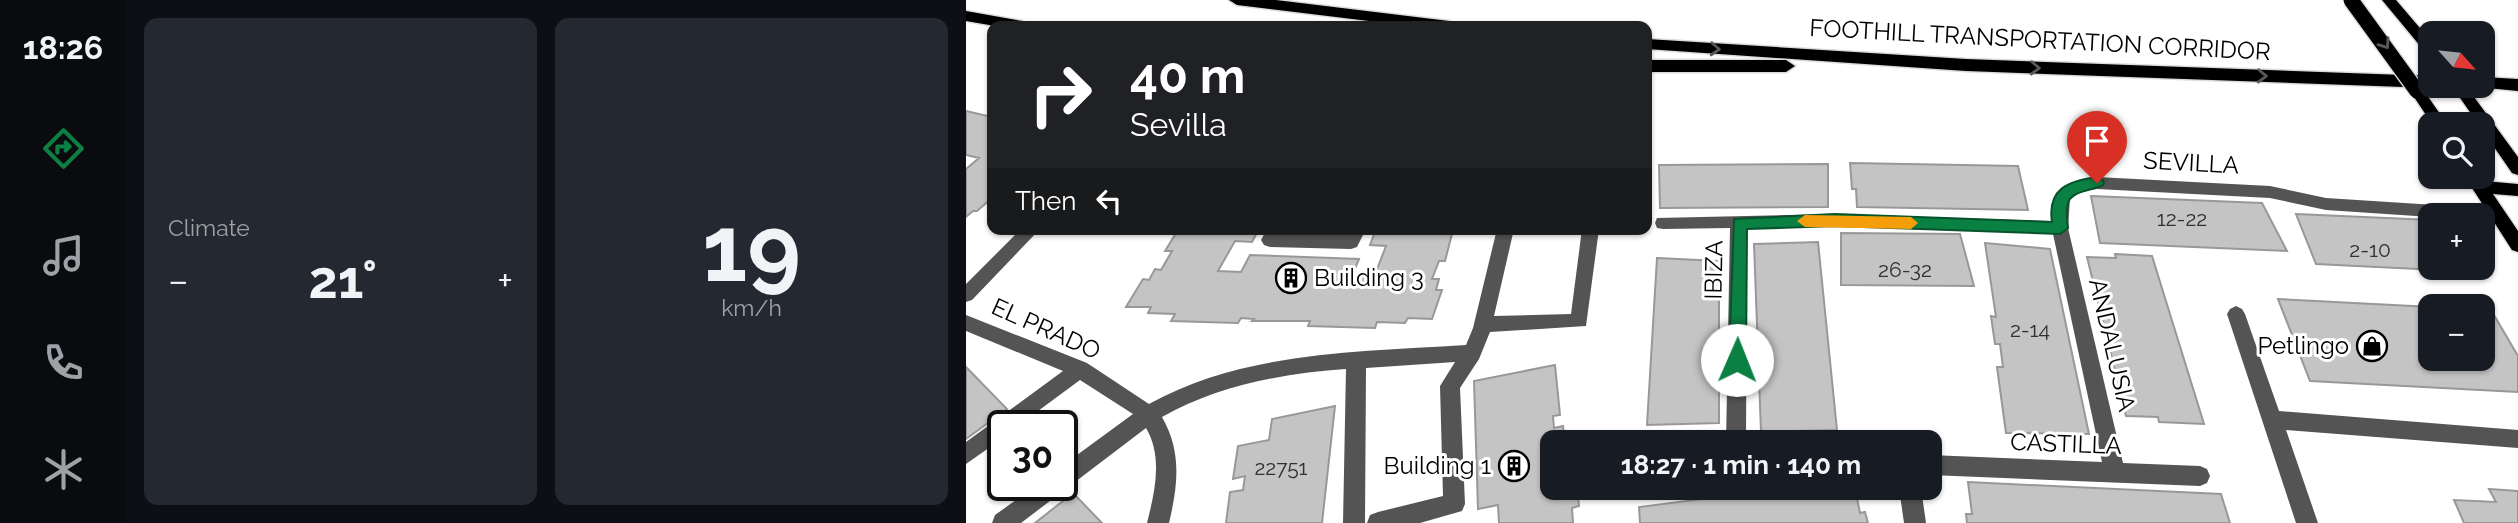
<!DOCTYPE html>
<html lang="en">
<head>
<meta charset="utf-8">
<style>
  body { margin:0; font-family:Raleway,sans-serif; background:#242831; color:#f1f3f6; height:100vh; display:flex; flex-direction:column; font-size:26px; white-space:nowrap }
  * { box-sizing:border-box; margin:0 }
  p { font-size:23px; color:#9ea1a6 }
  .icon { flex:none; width:38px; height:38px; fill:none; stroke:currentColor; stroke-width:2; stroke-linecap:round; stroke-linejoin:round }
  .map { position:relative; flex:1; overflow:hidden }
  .sheet { display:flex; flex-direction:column; gap:18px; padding:18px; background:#0d0f14; width:840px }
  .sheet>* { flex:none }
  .hud { position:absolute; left:21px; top:21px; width:665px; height:214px; border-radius:14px; box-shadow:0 2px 5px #0004; background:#202124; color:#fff; overflow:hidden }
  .needle { width:46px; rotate:117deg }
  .controls { position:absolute; left:1452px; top:21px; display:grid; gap:14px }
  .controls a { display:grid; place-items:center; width:77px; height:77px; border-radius:14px; background:#171b24; box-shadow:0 2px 5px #0004; font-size:35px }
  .speed { position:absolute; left:21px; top:410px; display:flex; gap:14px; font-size:35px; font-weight:700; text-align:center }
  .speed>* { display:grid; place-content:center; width:91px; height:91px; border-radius:50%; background:#171b24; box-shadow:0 2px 5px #0004; line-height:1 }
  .speed .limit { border:4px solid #111; border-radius:10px; background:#fff; color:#111 }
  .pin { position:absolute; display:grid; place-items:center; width:60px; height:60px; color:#fff; margin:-72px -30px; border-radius:50% 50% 50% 0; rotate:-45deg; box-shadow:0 0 7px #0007 }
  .pin .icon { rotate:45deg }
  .me { position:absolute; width:77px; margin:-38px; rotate:1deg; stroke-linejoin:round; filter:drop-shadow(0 0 5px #0008) }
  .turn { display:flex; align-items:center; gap:24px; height:147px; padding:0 28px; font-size:32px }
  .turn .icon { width:91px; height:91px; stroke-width:2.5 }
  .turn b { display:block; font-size:49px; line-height:60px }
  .then { display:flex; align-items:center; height:66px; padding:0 28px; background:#0003; gap:14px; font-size:26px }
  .big { font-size:52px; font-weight:700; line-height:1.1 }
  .sheet .card { flex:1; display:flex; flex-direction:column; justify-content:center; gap:10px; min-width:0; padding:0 24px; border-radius:14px; background:#242831 }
  .sheet .dial { align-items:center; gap:0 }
  .dial b { font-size:91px; line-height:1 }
  .heat { display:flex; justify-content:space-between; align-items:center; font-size:38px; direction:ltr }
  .sheet .tiles { flex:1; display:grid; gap:18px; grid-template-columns:repeat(2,1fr) }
  .trip { position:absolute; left:574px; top:430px; width:402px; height:70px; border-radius:14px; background:#171b24; box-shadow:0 2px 5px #0004; font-weight:700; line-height:70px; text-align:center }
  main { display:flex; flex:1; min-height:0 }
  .tabs { display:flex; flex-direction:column; width:126px; justify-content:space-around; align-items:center; background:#090b0e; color:#9ea1a6 }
  .tabs .icon { width:49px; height:49px }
  .tabs .active { color:#0b8043 }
  .tabs b { font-size:32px; color:#f1f3f6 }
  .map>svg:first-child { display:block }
  .building { fill:#c4c4c4; stroke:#989898; stroke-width:2 }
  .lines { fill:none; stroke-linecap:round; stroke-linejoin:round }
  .major-casing { stroke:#dbdbdb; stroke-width:3 }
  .highway-casing { stroke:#dbdbdb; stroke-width:3 }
  .minor { fill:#545454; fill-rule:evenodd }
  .major { fill:#000; fill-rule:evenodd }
  .highway { fill:#000; fill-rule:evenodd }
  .major-bridge-casing { stroke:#dbdbdb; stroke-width:18; stroke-linecap:butt }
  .major-bridge { stroke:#000; stroke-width:15 }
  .oneway { stroke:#595959 }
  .route { fill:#0b8043; stroke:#07532c; stroke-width:2 }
  .slow { fill:#f59e0b }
  .labels { text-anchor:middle; stroke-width:6; stroke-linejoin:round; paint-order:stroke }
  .number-label { font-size:21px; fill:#313131 }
  .street-label { font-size:24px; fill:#000; stroke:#fff }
  .poi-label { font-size:24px; fill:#000; stroke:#fff; text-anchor:end }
</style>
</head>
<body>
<main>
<nav class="tabs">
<b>18:26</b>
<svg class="icon active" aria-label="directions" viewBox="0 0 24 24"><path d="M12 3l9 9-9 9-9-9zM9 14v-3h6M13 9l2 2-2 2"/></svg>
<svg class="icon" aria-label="music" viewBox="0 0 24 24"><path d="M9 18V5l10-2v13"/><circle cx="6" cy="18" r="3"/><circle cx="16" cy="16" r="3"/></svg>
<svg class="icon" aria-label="phone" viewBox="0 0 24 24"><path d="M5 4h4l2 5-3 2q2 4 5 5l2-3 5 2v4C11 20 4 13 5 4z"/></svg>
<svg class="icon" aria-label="climate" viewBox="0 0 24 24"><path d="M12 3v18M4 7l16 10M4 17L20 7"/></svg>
</nav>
<section class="sheet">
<div class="tiles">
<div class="card"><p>Climate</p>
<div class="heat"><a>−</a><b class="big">21°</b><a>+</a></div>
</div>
<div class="card dial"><b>19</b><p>km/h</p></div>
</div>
</section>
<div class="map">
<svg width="1552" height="523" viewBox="0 0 1552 523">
  <rect width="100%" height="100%" fill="#fff"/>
  <!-- building -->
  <path class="building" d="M0,111L26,117V198L11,211H7L0,217V169L13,158L0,155Z
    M884,163L1052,166L1062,210L891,207L890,189H886Z
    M862,164V207L694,208L693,165Z
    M1125,196L1296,203L1321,251L1134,243Z
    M1330,214L1465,220V268H1510L1512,272L1350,264Z
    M293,229L286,242L269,241L252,271L275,272L284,255L393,259L386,276L408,277L420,246L404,245L410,229L487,230L479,261H473L466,279H473L470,290H476L466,319L442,318L439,323L411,322L409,328L342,326L344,321H286L288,319L275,318L272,323L205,321L209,314L182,313L185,307H160L177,279L183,280L189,269L195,270L206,251H199L212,230Z
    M875,233L994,234L1008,286L875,285Z
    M852,242L871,430L795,432L788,244Z
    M1019,243L1084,249L1123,434L1040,433L1031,367H1037L1034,344H1029L1025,316L1030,317Z
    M1149,254L1186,256L1238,424L1193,422L1192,417L1160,416L1121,257L1150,258Z
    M691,258L753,261V423L681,425Z
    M1312,299L1465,307V359H1517V309L1525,310L1552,356V392L1344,381Z
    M589,365L594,415L587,416L588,428L597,426L599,443H586V488H611L613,506L606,508L607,523H533L532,505L512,509L508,381Z
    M0,367L41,409L0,439Z
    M369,406L356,523H260L264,492L277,490L279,476L267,479L272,446L303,440L306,419Z
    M1002,482L1255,494L1264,523H1001L1000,514H1006Z
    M821,488H889L894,513L899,512L902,523H674L673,507Z
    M1523,489L1552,491V523H1498L1488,500L1530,502Z
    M107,493L136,523H69Z"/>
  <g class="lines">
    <!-- major casing -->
    <g class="major-casing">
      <path id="major" d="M1416,0H1430L1465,41V54L1460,53Z
        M1451,86L1456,88L1481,124H1466L1444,91Z
        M1486,86H1500L1552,157V175L1546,173L1517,131V124H1512Z
        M1499,177H1515L1518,181L1552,184V196L1527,194L1552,231V252L1546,250Z"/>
    </g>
    <!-- highway casing -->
    <g class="highway-casing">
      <path id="highway" d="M263,0H310L483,21L491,26H444L271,5Z
        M0,11L56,21L64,26H29L0,21Z
        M681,39L1000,59L1465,76V86H1471L1465,88L1000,71L681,49Z
        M681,60H820L829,66L820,72H681Z
        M1517,77L1552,79V91L1511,87L1517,86Z"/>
    </g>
    <!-- minor -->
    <path class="minor" d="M1131,177L1304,186L1360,198L1532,209L1540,215L1532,221L1517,220V215L1465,217L1360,210L1304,198L1131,189L1115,192L1104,199L1102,228L1157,463L1234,466L1241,469L1244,476L1241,483L1234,486L964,475V455L1136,462L1087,234L868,226L781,228L780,443H760L764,228L697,229L691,228L689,223L691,218L868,214L1085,221C1084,190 1103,181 1131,177Z
      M55,229H74L6,300L0,302V284Z
      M301,229H318L316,234L380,235L383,229H400L391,247L385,249L304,247L298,245L295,240Z
      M531,229H548L528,316L605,314L616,229H633L620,326L524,332L513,359L494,388L499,504L496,511L454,523H401L404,515L412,512L477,496L474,386L489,362L400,368L399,523H377L380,369C318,373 250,386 196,417C216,452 212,485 203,523H181C189,491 197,457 180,428L55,523H26L29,515L71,485H96V466L167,414L114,380L53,425H37V438L0,464V442L97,371L0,331V315L121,363L183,404C278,351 394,352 500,345L507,328Z
      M1270,306L1276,309L1279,314L1313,411L1552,430V448L1320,430L1352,523H1330L1261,314L1264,309Z
      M933,488H955L960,523H938Z"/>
    <!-- major -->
    <use href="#major" class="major"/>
    <!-- highway -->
    <use href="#highway" class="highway"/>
    <!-- major-bridge casing -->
    <g class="major-bridge-casing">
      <path id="major-bridge" d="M1385,0L1451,91"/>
    </g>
    <!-- major-bridge -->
    <use href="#major-bridge" class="major-bridge"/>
  </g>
  <!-- one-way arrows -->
  <defs><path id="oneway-chevron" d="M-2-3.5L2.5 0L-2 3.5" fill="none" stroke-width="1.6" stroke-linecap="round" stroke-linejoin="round" transform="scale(1.75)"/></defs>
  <g class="oneway">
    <use href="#oneway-chevron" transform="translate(1419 44) rotate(55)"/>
    <use href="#oneway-chevron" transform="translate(749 49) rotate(3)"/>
    <use href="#oneway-chevron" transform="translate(1069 68) rotate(2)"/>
    <use href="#oneway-chevron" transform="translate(1296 76) rotate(2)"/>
  </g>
  <!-- route -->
  <path class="route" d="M1131,177L1136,179L1138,183L1136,186C1106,195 1097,192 1102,228L1094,234L869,226L781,229L780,360L778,366L771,368L765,366L763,360L768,219L869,214L1086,222C1081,189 1102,181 1131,177Z"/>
  <!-- slow -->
  <path class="slow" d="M839,215L945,217L952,223L945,229L839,227L831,221Z"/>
  <!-- icons -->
  <defs>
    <g id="building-ring" transform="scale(1.575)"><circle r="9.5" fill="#fff" stroke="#000" stroke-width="1.5"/><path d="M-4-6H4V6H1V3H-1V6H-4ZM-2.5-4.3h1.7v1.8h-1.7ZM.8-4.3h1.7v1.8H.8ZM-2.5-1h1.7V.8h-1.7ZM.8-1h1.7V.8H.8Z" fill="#000"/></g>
    <g id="shop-ring" transform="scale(1.575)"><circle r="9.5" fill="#fff" stroke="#000" stroke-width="1.5"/><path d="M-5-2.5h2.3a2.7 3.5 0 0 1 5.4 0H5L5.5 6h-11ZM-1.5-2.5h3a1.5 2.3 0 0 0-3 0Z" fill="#000"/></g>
  </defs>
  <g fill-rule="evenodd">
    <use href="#building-ring" x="325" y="278"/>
    <use href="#shop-ring" x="1406" y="346"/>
    <use href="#building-ring" x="548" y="466"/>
  </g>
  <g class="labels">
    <!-- number labels -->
    <g class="number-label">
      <text x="1216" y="226">12-22</text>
      <text x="1404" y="257">2-10</text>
      <text x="939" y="277">26-32</text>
      <text x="1064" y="337">2-14</text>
      <text x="315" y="475">22751</text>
    </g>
    <!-- street labels -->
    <g class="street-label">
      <text transform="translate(1074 40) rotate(3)" y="8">FOOTHILL TRANSPORTATION CORRIDOR</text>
      <text transform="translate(1225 163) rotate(3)" y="8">SEVILLA</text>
      <text transform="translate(748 270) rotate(-89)" y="8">IBIZA</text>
      <text transform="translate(80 329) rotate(24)" y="8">EL PRADO</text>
      <text transform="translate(1146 345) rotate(77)" y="8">ANDALUSIA</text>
      <text transform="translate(1100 444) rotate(2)" y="8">CASTILLA</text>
    </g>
    <!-- poi labels -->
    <g class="poi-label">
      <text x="348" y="286" text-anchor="start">Building 3</text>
      <text x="1383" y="354">Petlingo</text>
      <text x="525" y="474">Building 1</text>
    </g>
  </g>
</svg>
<div class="controls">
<a><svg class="needle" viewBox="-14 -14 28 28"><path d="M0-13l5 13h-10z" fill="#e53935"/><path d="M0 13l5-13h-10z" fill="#9ea1a6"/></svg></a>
<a><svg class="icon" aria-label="search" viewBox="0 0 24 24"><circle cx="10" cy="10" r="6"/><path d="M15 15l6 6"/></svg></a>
<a>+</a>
<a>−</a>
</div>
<div class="speed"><div class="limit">30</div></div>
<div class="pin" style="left:1131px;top:183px;background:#d93025"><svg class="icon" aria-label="arrive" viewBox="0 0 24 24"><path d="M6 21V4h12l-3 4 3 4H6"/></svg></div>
<svg class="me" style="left:771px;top:360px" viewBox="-20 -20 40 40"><circle r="19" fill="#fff"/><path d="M0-13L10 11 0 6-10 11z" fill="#0b8043"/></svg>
<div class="trip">18:27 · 1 min · 140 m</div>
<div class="hud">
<div class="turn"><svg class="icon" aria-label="right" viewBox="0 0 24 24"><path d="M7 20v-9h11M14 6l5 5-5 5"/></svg><div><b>40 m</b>Sevilla</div></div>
<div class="then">Then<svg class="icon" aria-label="left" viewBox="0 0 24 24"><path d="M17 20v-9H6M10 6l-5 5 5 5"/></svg></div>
</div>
</div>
</main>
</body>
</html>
